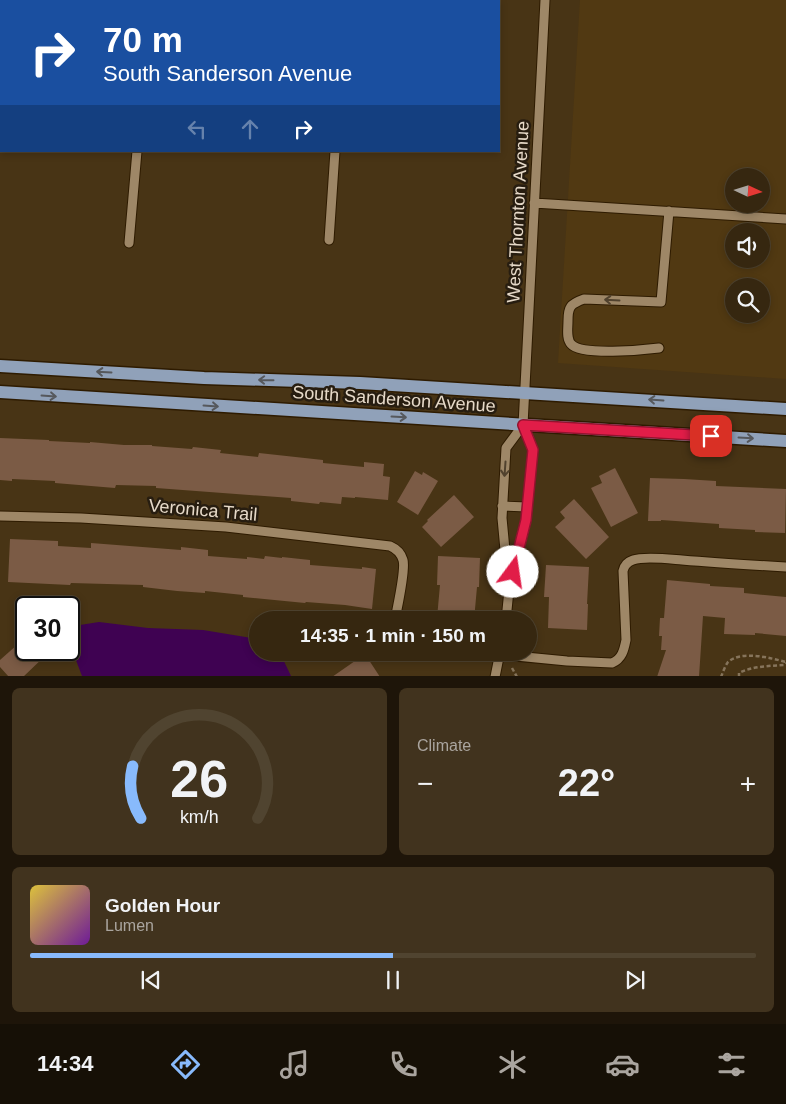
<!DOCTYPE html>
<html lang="en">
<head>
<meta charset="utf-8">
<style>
  body { margin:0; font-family:Arial,sans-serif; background:#41331e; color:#f1f3f6; height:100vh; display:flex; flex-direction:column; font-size:19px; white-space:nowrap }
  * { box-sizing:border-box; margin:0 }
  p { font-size:16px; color:#aaa59f }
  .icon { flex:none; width:28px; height:28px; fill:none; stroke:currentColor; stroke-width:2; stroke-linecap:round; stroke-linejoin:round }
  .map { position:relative; height:676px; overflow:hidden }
  .panel { display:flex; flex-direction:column; gap:12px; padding:12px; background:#1e1509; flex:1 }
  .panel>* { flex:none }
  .guide { position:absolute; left:0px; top:0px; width:500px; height:152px; box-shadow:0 2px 8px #0003,0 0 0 1px #504430; background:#1a4fa0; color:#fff; overflow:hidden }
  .needle { width:32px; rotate:94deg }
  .controls { position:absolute; left:725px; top:168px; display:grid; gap:10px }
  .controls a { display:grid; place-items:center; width:45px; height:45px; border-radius:50%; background:#362710; box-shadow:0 2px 8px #0003,0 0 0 1px #504430; font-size:25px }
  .speed { position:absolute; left:15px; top:596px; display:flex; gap:10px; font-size:25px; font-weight:700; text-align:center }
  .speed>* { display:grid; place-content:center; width:65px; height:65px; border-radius:50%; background:#362710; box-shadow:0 2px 8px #0003,0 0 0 1px #504430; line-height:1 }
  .speed .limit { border:2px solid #111; border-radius:8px; background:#fff; color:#111 }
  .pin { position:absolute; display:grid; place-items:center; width:42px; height:42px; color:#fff; margin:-21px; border-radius:10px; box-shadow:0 2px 8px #0006 }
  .me { position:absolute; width:55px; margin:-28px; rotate:14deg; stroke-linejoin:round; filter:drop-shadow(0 0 4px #0008) }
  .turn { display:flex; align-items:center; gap:18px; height:105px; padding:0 20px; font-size:22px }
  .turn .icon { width:65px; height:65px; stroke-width:2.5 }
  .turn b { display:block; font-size:35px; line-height:42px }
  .lanes { display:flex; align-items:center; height:48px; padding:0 20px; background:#0003; justify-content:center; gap:25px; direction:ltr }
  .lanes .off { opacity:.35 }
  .big { font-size:38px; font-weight:800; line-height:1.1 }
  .panel .card { flex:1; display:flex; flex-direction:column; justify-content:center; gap:8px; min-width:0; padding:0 18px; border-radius:8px; background:#41331e }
  .panel .dial { align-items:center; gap:0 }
  .dial svg { height:130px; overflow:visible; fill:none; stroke:#504430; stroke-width:7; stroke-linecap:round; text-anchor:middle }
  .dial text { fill:#f1f3f6; stroke:none }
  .song { display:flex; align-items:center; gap:15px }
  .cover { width:60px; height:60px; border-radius:8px; background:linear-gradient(135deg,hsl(50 70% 55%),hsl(280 70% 35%)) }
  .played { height:5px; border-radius:2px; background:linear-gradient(90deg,#88bafc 50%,#504430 50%) }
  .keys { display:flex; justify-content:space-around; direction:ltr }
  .heat { display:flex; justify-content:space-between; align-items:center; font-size:28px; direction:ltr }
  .panel .tiles { flex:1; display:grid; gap:12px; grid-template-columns:1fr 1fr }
  .card:last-child { grid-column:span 2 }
  .trip { position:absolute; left:249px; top:611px; width:288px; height:50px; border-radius:25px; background:#362710; box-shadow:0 2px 8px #0003,0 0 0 1px #504430; font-weight:800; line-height:50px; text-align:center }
  .tab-bar { display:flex; height:80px; justify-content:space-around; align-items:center; background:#161006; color:#aaa59f }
  .tab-bar .icon { width:35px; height:35px }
  .tab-bar .current { color:#88bafc }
  .tab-bar b { font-size:22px; color:#f1f3f6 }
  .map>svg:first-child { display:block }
  .built { fill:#513912; fill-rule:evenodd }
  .water { fill:#3f0252 }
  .building { fill:#7b5b45 }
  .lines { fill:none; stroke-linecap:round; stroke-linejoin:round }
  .minor-casing { stroke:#2e1b00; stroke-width:11 }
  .major-casing { stroke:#2e1b00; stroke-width:15 }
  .path { stroke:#86745b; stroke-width:2.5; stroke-dasharray:4 2.5; stroke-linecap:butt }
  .minor { stroke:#9e8767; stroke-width:9 }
  .major { stroke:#90a1b9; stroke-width:12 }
  .oneway { stroke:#51422e }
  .oneway2 { stroke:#56585c }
  .route-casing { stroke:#92132f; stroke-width:12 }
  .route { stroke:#e11d48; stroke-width:9 }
  .labels { text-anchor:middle; stroke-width:5; stroke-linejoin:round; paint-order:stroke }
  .street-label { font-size:18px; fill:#e6d9c8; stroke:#271d10 }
</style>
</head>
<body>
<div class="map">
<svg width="786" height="677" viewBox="0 0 786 677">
  <rect width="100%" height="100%" fill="#483415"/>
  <!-- built -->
  <path class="built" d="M580,0H786V379L558,363ZM734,176H761V204H734ZM734,231H761V259H734ZM734,286H761V314H734Z"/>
  <!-- water -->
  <path class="water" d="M99,622L148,628L203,630L257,639L258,652L280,653L291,676H82L69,642L70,632L80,625Z"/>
  <!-- building -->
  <path class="building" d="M0,438L49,440V441L90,443V442L124,445H152V446L192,449L193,447L221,450L220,453L258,457L259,453L323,460V463L364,467V462L384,464L383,476L390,477L388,500L355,497V498L342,497L341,504L320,502L319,504L291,501V498L156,488V486L116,485L115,488L55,483V481L12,479V481L0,480Z
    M615,468L638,513L611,527L591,488L602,483L599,476Z
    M415,471L422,475L423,472L438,481L418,515L397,502Z
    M650,478L684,479L716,481V486L786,489L785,533L755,532V530L719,528V524L661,520V521H648Z
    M454,495L474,517L441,547L422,527L428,521L427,520Z
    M574,499L609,537L586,559L555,527L565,518L560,512Z
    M10,539L58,541V546L91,548V543L181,550V547L208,550V556L247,559V557L264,559L265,556L282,558V557L310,560V565L362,569V567L376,569L372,609L345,605L306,602L305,603L243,597V595L205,591V593L177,591L143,587V585L71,583L70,585L8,582Z
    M438,556L480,558L479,587H477L474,620L437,618L440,585H437Z
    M546,565L589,567L587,604H588L587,630L548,628L549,597H544Z
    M667,580L710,584V586L744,588V593L786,597V636L755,633V635L724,634L725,618L703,616L699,677H657L666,650H661L662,636H659L660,618H664Z
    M18,644L24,650H40L45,656L23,677H9L0,667V660Z
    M365,654L380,677H332Z"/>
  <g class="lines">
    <!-- minor casing -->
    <g class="minor-casing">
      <path id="minor" d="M345,1V0
        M0,119H1
        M534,203L786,219
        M329,240L335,151
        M129,243L137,151
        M659,348C643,350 581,356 571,344C566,338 568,329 568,321C568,307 570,304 584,299L661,302L669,211
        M502,506L527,507
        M0,516L81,518L226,527L390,546C397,549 401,553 403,560C406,570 397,608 395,620
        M508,582L502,518L506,448L523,425
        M506,620L509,590L526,520L533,450L523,425L545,0
        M473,652L567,661L612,663C622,659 624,650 626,640L623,571C624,566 627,562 633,560C644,556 669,559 682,560C717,563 751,565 786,567
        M495,677L500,652"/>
    </g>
    <!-- major casing -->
    <g class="major-casing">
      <path id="major" d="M0,366L204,378L360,383L786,409
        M0,392L786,441"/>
    </g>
    <!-- path -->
    <path class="path" d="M512,668L517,677
      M721,677C723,672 725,666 728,662C741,650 771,658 786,662
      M739,677V673C753,666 769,666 784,665L786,663"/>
    <!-- minor -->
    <use href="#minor" class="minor"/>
    <!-- major -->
    <use href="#major" class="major"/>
  </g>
  <!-- one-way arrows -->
  <defs><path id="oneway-shaft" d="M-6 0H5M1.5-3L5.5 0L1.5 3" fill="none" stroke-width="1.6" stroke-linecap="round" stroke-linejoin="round" transform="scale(1.25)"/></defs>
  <g class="oneway">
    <use href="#oneway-shaft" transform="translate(612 300) rotate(-177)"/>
    <use href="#oneway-shaft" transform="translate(505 469) rotate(94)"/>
  </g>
  <g class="oneway2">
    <use href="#oneway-shaft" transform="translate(104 372) rotate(-177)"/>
    <use href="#oneway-shaft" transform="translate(266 380) rotate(-179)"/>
    <use href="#oneway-shaft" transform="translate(49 396) rotate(4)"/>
    <use href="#oneway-shaft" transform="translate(656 400) rotate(-176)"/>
    <use href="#oneway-shaft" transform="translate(211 406) rotate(4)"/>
    <use href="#oneway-shaft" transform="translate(399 417) rotate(3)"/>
    <use href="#oneway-shaft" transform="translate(746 438) rotate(3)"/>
  </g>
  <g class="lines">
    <!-- route casing -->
    <g class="route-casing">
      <path id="route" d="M513,572L526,520L533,450L523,425L711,436"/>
    </g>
    <!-- route -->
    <use href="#route" class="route"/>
  </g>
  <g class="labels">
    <!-- street labels -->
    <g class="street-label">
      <text transform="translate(518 212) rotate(-87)" y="6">West Thornton Avenue</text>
      <text transform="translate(394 399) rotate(4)" y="6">South Sanderson Avenue</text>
      <text transform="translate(203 510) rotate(5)" y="6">Veronica Trail</text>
    </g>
  </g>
</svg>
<div class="controls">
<a><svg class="needle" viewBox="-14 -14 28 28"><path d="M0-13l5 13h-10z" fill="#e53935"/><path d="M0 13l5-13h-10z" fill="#aaa59f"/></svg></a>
<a><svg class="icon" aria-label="sound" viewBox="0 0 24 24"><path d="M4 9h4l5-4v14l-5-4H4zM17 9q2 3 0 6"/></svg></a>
<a><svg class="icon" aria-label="search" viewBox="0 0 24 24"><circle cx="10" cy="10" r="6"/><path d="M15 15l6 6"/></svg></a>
</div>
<div class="speed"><div class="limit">30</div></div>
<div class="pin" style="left:711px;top:436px;background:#d93025"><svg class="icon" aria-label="arrive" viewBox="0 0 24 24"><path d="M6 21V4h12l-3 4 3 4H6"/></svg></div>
<svg class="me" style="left:513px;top:572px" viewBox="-20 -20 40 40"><circle r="19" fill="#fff"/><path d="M0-13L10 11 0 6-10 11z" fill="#e11d48"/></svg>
<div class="trip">14:35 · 1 min · 150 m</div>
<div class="guide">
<div class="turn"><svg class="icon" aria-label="right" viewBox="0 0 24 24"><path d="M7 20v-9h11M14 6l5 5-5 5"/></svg><div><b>70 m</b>South Sanderson Avenue</div></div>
<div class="lanes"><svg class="icon off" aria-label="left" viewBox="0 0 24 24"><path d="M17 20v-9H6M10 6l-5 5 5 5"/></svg><svg class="icon off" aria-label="ahead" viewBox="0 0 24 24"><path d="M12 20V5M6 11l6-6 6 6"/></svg><svg class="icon" aria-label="right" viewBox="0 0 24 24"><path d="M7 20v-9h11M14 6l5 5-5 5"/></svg></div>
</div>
</div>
<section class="panel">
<div class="tiles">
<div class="card dial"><svg viewBox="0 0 100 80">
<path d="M14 69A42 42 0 1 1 86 69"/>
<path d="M14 69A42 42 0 0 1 9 37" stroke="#88bafc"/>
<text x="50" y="56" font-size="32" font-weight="700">26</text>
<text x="50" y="72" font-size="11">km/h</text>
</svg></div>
<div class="card"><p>Climate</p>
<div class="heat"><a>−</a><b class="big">22°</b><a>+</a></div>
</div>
<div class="card">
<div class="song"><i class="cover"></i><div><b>Golden Hour</b><p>Lumen</p></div></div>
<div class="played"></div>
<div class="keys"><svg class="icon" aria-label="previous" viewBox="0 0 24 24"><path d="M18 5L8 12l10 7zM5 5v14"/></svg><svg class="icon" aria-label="pause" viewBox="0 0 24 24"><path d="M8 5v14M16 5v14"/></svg><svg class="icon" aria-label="next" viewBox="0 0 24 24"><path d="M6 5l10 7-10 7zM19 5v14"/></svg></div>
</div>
</div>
</section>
<nav class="tab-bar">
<b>14:34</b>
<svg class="icon current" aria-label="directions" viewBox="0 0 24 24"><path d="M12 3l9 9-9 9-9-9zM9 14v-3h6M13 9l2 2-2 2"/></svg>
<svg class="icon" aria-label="music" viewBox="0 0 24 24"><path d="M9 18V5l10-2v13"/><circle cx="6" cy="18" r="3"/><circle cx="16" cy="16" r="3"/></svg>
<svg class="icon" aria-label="phone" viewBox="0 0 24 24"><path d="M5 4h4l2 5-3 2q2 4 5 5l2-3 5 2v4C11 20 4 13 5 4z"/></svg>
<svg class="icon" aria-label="climate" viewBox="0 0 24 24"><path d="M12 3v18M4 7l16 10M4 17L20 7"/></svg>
<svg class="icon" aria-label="car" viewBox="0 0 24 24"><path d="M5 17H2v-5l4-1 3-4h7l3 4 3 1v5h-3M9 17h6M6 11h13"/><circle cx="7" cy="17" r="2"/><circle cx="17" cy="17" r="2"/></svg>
<svg class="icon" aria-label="filters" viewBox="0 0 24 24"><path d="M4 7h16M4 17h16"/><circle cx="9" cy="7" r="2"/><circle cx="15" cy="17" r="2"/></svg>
</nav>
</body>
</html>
